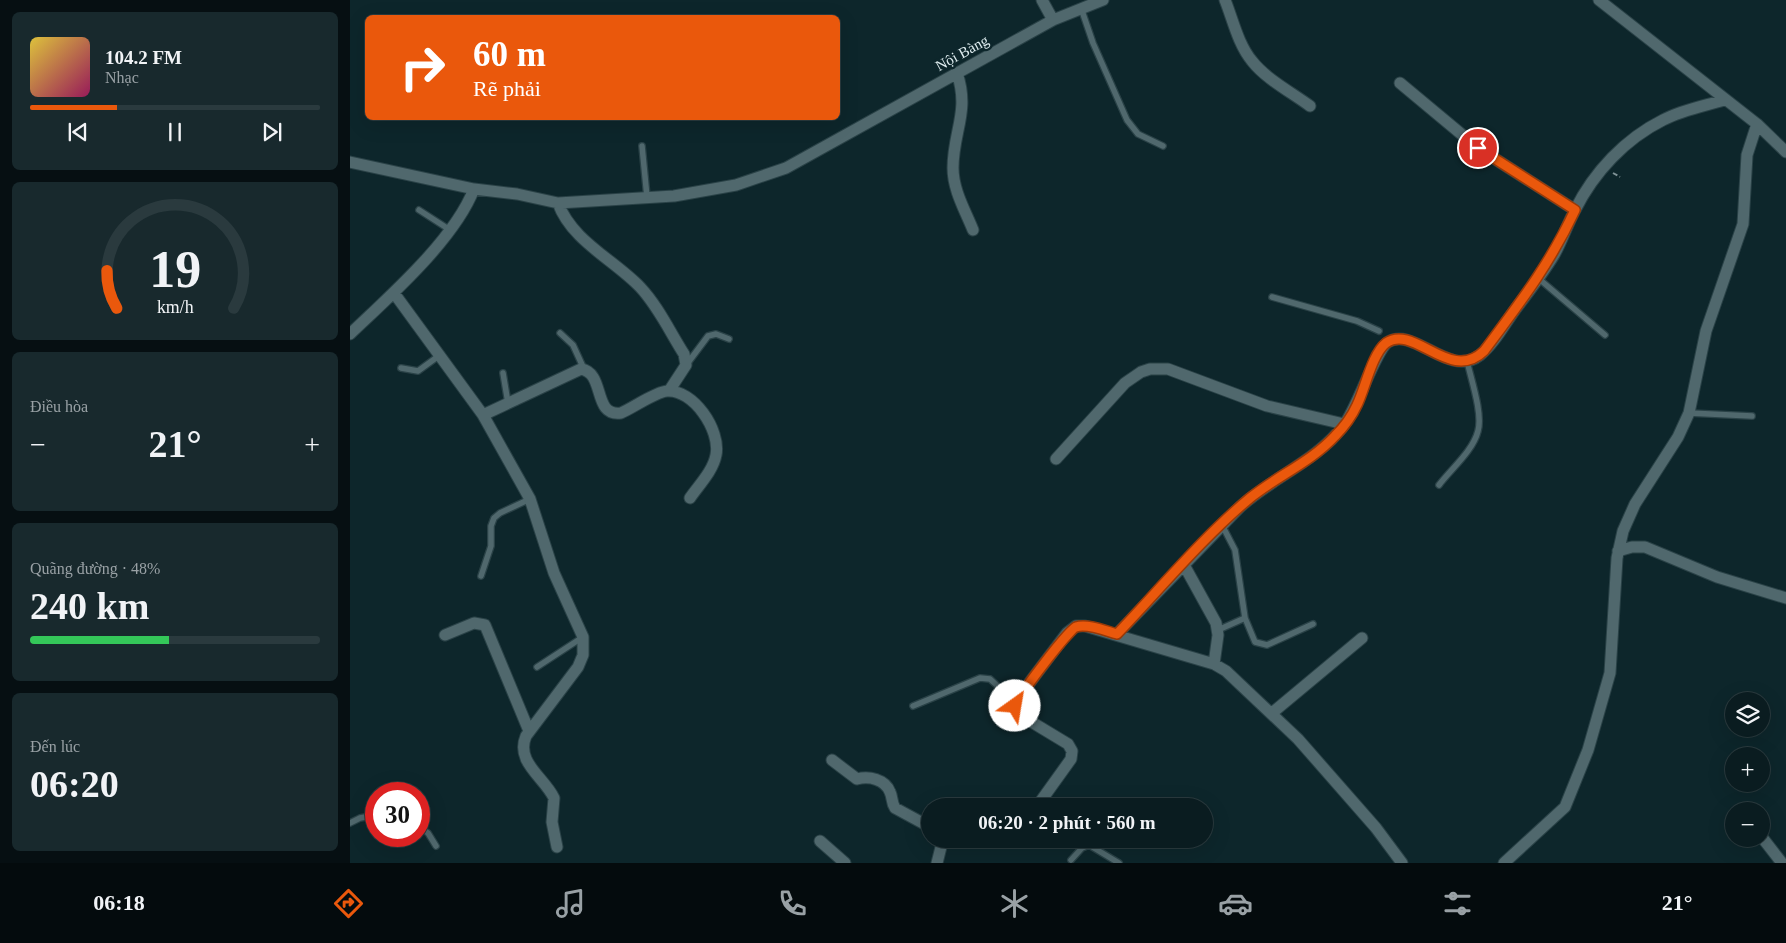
<!DOCTYPE html>
<html lang="vi">
<head>
<meta charset="utf-8">
<style>
  body { margin:0; font-family:Georgia,serif; background:#18292d; color:#f1f3f6; height:100vh; display:flex; flex-direction:column; font-size:19px; white-space:nowrap }
  * { box-sizing:border-box; margin:0 }
  p { font-size:16px; color:#99a1a5 }
  .icon { flex:none; width:28px; height:28px; fill:none; stroke:currentColor; stroke-width:2; stroke-linecap:round; stroke-linejoin:round }
  .map { position:relative; flex:1; overflow:hidden }
  .panel { display:flex; flex-direction:column; gap:12px; padding:12px; background:#060f12; width:350px }
  .panel>* { flex:none }
  .hud { position:absolute; left:15px; top:15px; width:475px; height:105px; border-radius:8px; box-shadow:0 5px 20px #0002,0 0 0 1px #2a3a3e; background:#ea580c; color:#fff; overflow:hidden }
  .controls { position:absolute; left:1375px; top:692px; display:grid; gap:10px }
  .controls a { display:grid; place-items:center; width:45px; height:45px; border-radius:50%; background:#0a1c20; box-shadow:0 5px 20px #0002,0 0 0 1px #2a3a3e; font-size:25px }
  .speed { position:absolute; left:15px; top:782px; display:flex; gap:10px; font-size:25px; font-weight:700; text-align:center }
  .speed>* { display:grid; place-content:center; width:65px; height:65px; border-radius:50%; background:#0a1c20; box-shadow:0 5px 20px #0002,0 0 0 1px #2a3a3e; line-height:1 }
  .speed .limit { border:8px solid #d22; background:#fff; color:#111 }
  .pin { position:absolute; display:grid; place-items:center; width:42px; height:42px; color:#fff; margin:-21px; border:2px solid #fff; border-radius:50%; box-shadow:0 1px 5px #0007 }
  .me { position:absolute; width:55px; margin:-28px; rotate:32deg; stroke-linejoin:round; filter:drop-shadow(0 0 4px #0008) }
  .turn { display:flex; align-items:center; gap:18px; height:105px; padding:0 25px; font-size:22px }
  .turn .icon { width:65px; height:65px; stroke-width:2.5 }
  .turn b { display:block; font-size:35px; line-height:42px }
  .big { font-size:38px; font-weight:600; line-height:1.1 }
  .panel .card { flex:1; display:flex; flex-direction:column; justify-content:center; gap:8px; min-width:0; padding:0 18px; border-radius:8px; background:#18292d }
  .panel .dial { align-items:center; gap:0 }
  .dial svg { height:130px; overflow:visible; fill:none; stroke:#2a3a3e; stroke-width:7; stroke-linecap:round; text-anchor:middle }
  .dial text { fill:#f1f3f6; stroke:none }
  .song { display:flex; align-items:center; gap:15px }
  .cover { width:60px; height:60px; border-radius:8px; background:linear-gradient(135deg,hsl(50 70% 55%),hsl(330 70% 35%)) }
  .played { height:5px; border-radius:2px; background:linear-gradient(90deg,#ea580c 30%,#2a3a3e 30%) }
  .keys { display:flex; justify-content:space-around; direction:ltr }
  .heat { display:flex; justify-content:space-between; align-items:center; font-size:28px; direction:ltr }
  .charge { height:8px; border-radius:4px; background:linear-gradient(90deg,#34c759 48%,#2a3a3e 0) }
  .trip { position:absolute; left:571px; top:798px; width:292px; height:50px; border-radius:25px; background:#0a1c20; box-shadow:0 5px 20px #0002,0 0 0 1px #2a3a3e; font-weight:600; line-height:50px; text-align:center }
  .menu { display:flex; height:80px; justify-content:space-around; align-items:center; background:#040b0d; color:#99a1a5 }
  .menu .icon { width:35px; height:35px }
  .menu .on { color:#ea580c }
  .menu b { font-size:22px; color:#f1f3f6 }
  main { display:flex; flex:1; min-height:0 }
  .map>svg:first-child { display:block }
  .lines { fill:none; stroke-linecap:round; stroke-linejoin:round }
  .service-casing { stroke:#2a4247; stroke-width:8 }
  .minor-casing { stroke:#2a4247; stroke-width:13 }
  .path { stroke:#7f9296; stroke-width:2; stroke-dasharray:5 2.5; stroke-linecap:butt }
  .service { stroke:#50686d; stroke-width:5.5 }
  .minor { stroke:#50686d; stroke-width:11 }
  .route-casing { stroke:#983908; stroke-width:12 }
  .route { stroke:#ea580c; stroke-width:9 }
  .labels { text-anchor:middle; stroke-width:5; stroke-linejoin:round; paint-order:stroke }
  .street-label { font-size:15px; fill:#dfedf0; stroke:#0d262b }
</style>
</head>
<body>
<main>
<section class="panel">
<div class="card">
<div class="song"><i class="cover"></i><div><b>104.2 FM</b><p>Nhạc</p></div></div>
<div class="played"></div>
<div class="keys"><svg class="icon" aria-label="previous" viewBox="0 0 24 24"><path d="M18 5L8 12l10 7zM5 5v14"/></svg><svg class="icon" aria-label="pause" viewBox="0 0 24 24"><path d="M8 5v14M16 5v14"/></svg><svg class="icon" aria-label="next" viewBox="0 0 24 24"><path d="M6 5l10 7-10 7zM19 5v14"/></svg></div>
</div>
<div class="card dial"><svg viewBox="0 0 100 80">
<path d="M14 69A42 42 0 1 1 86 69"/>
<path d="M14 69A42 42 0 0 1 8 46" stroke="#ea580c"/>
<text x="50" y="56" font-size="32" font-weight="700">19</text>
<text x="50" y="72" font-size="11">km/h</text>
</svg></div>
<div class="card"><p>Điều hòa</p>
<div class="heat"><a>−</a><b class="big">21°</b><a>+</a></div>
</div>
<div class="card"><p>Quãng đường · 48%</p><b class="big">240 km</b><div class="charge"></div></div>
<div class="card"><p>Đến lúc</p><b class="big">06:20</b></div>
</section>
<div class="map">
<svg width="1436" height="863" viewBox="0 0 1436 863">
  <rect width="100%" height="100%" fill="#0d262b"/>
  <g class="lines">
    <!-- service casing -->
    <g class="service-casing">
      <path id="service" d="M731,8L743,43L777,120L788,134L813,146
        M292,146L297,197
        M69,210L100,230
        M1188,278L1255,335
        M922,297L1007,321L1029,331
        M210,333L223,345L234,369
        M337,364L358,336L366,334L379,339
        M51,368L68,371L90,355
        M153,373L158,403
        M1339,413L1402,416
        M1089,485C1101,469 1123,451 1128,431C1133,414 1121,379 1117,361
        M872,525L885,550L895,618L905,642L917,645L963,624
        M131,576L141,546V526L144,518L150,513L180,499
        M868,630L895,618
        M187,667L233,637
        M563,706L630,678L640,679L665,702
        M0,823L10,818L26,815
        M69,827L78,833L86,846
        M721,860L732,848L739,845L769,863"/>
    </g>
    <!-- minor casing -->
    <g class="minor-casing">
      <path id="minor" d="M692,0L703,20
        M875,0C883,20 888,44 902,61C916,79 941,92 960,106
        M1249,0L1407,124L1436,152
        M607,73C620,112 603,131 603,168C603,190 615,210 623,230
        M1050,83L1128,148L1225,210
        M0,162L124,189L167,194L208,203L324,196L386,185L436,168L703,20L753,0
        M208,203C222,241 263,259 290,287C308,306 320,332 334,354L336,365L319,391
        M44,293L133,415L180,499L204,573L233,637V655L228,667L176,736C165,762 194,777 204,798L202,822L207,847
        M0,334C40,296 104,240 124,189
        M133,415L231,369C256,373 242,417 271,413C283,408 305,392 317,391C343,389 371,430 366,455C363,471 349,485 340,498
        M706,459L775,383L791,372L800,369H818L917,406L994,424
        M1268,551L1282,547H1295L1367,577L1436,598
        M834,565L866,623L868,635L864,664
        M767,634L890,507C923,477 967,461 994,425C1008,407 1025,351 1038,342C1064,326 1099,379 1130,355C1144,344 1155,323 1167,307C1180,290 1193,273 1204,255C1212,241 1217,225 1225,210C1244,172 1275,139 1313,120C1332,110 1354,106 1374,100
        M95,635L124,623L135,625L179,731
        M922,713L1012,638
        M482,760L507,779C519,776 535,779 540,792C543,798 541,802 545,808L580,827
        M688,805L721,759L722,751L718,744L670,715L666,709L665,702L717,633L726,626H735L864,664L876,671L948,739L1026,828L1052,863
        M1411,836L1432,863
        M470,841L495,863
        M587,863L593,839
        M1154,863L1215,807L1238,750L1260,673L1267,558L1273,531L1285,504L1328,437L1339,413L1356,331L1393,224L1397,155L1407,124"/>
    </g>
    <!-- path -->
    <path class="path" d="M1263,173L1270,177"/>
    <!-- service -->
    <use href="#service" class="service"/>
    <!-- minor -->
    <use href="#minor" class="minor"/>
  </g>
  <g class="lines">
    <!-- route casing -->
    <g class="route-casing">
      <path id="route" d="M665,706C665,700 720,628 726,627C737,623 756,631 767,634C809,590 854,536 900,498C927,476 961,462 985,436C994,427 1002,416 1007,405C1015,389 1022,354 1036,343C1064,323 1100,384 1134,351C1169,304 1200,264 1225,210L1128,148"/>
    </g>
    <!-- route -->
    <use href="#route" class="route"/>
  </g>
  <g class="labels">
    <!-- street labels -->
    <g class="street-label">
      <text transform="translate(612 53) rotate(-29)" y="5">Nội Bàng</text>
    </g>
  </g>
</svg>
<div class="controls">
<a><svg class="icon" aria-label="layers" viewBox="0 0 24 24"><path d="M12 4l9 5-9 5-9-5zM3 14l9 5 9-5"/></svg></a>
<a>+</a>
<a>−</a>
</div>
<div class="speed"><div class="limit">30</div></div>
<div class="pin" style="left:1128px;top:148px;background:#d93025"><svg class="icon" aria-label="arrive" viewBox="0 0 24 24"><path d="M6 21V4h12l-3 4 3 4H6"/></svg></div>
<svg class="me" style="left:665px;top:706px" viewBox="-20 -20 40 40"><circle r="19" fill="#fff"/><path d="M0-13L10 11 0 6-10 11z" fill="#ea580c"/></svg>
<div class="trip">06:20 · 2 phút · 560 m</div>
<div class="hud">
<div class="turn"><svg class="icon" aria-label="right" viewBox="0 0 24 24"><path d="M7 20v-9h11M14 6l5 5-5 5"/></svg><div><b>60 m</b>Rẽ phải</div></div>
</div>
</div>
</main>
<nav class="menu">
<b>06:18</b>
<svg class="icon on" aria-label="directions" viewBox="0 0 24 24"><path d="M12 3l9 9-9 9-9-9zM9 14v-3h6M13 9l2 2-2 2"/></svg>
<svg class="icon" aria-label="music" viewBox="0 0 24 24"><path d="M9 18V5l10-2v13"/><circle cx="6" cy="18" r="3"/><circle cx="16" cy="16" r="3"/></svg>
<svg class="icon" aria-label="phone" viewBox="0 0 24 24"><path d="M5 4h4l2 5-3 2q2 4 5 5l2-3 5 2v4C11 20 4 13 5 4z"/></svg>
<svg class="icon" aria-label="climate" viewBox="0 0 24 24"><path d="M12 3v18M4 7l16 10M4 17L20 7"/></svg>
<svg class="icon" aria-label="car" viewBox="0 0 24 24"><path d="M5 17H2v-5l4-1 3-4h7l3 4 3 1v5h-3M9 17h6M6 11h13"/><circle cx="7" cy="17" r="2"/><circle cx="17" cy="17" r="2"/></svg>
<svg class="icon" aria-label="filters" viewBox="0 0 24 24"><path d="M4 7h16M4 17h16"/><circle cx="9" cy="7" r="2"/><circle cx="15" cy="17" r="2"/></svg>
<b>21°</b>
</nav>
</body>
</html>
